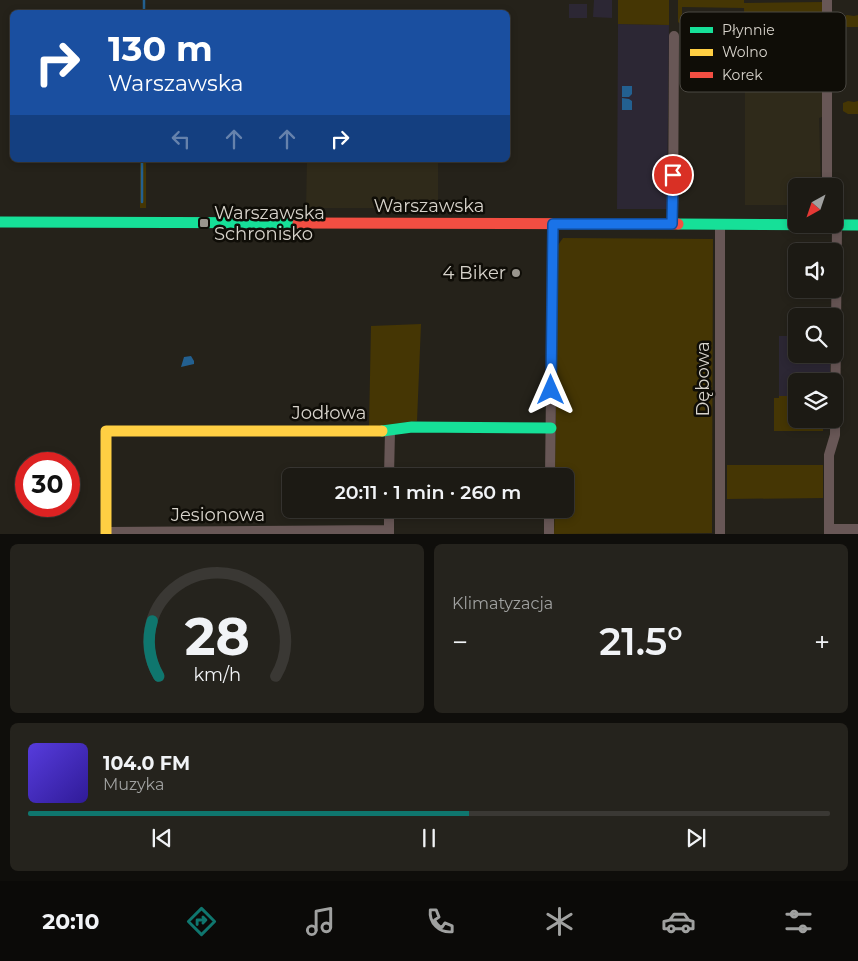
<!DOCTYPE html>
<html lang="pl">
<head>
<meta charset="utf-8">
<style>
  body { margin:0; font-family:Montserrat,sans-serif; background:#25231d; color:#f1f3f6; height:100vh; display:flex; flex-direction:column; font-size:19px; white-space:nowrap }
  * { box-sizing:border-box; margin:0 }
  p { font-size:16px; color:#a0a1a0 }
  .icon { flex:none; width:28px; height:28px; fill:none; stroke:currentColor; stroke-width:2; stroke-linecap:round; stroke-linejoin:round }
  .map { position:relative; height:534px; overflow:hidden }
  .drawer { display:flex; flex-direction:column; gap:10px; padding:10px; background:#0f0e0b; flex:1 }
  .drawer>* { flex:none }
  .banner { position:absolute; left:10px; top:10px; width:500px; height:152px; border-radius:8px; box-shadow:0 2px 8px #0003,0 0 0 1px #3a3834; background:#1a4fa0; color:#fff; overflow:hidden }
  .needle { width:32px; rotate:220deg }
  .fabs { position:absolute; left:788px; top:178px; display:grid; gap:10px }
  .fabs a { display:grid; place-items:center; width:55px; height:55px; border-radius:8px; background:#1c1a14; box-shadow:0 2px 8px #0003,0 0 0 1px #3a3834; font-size:25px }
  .speed { position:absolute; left:15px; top:452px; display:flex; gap:10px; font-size:25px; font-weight:700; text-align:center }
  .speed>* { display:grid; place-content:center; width:65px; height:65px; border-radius:50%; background:#1c1a14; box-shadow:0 2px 8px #0003,0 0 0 1px #3a3834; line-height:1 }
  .speed .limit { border:8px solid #d22; background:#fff; color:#111 }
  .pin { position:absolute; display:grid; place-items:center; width:42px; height:42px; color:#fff; margin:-21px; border:2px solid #fff; border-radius:50%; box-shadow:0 1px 5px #0007 }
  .me { position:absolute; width:55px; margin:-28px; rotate:0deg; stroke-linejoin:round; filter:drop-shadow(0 0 4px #0008) }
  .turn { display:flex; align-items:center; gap:18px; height:105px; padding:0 15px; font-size:22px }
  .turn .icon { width:65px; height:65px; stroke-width:2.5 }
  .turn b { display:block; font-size:35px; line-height:42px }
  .lanes { display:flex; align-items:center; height:48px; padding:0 15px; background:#0003; justify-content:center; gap:25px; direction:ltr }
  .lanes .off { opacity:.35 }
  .big { font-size:38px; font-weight:600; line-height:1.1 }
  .drawer .tile { flex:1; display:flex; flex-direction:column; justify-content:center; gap:8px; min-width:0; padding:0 18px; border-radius:8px; background:#25231d }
  .drawer .dial { align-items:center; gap:0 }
  .dial svg { height:130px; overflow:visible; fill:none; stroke:#3a3834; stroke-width:7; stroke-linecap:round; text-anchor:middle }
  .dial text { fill:#f1f3f6; stroke:none }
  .song { display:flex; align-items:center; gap:15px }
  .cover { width:60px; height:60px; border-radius:8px; background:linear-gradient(135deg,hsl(250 70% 55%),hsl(250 70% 35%)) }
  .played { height:5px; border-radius:2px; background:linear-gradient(90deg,#0f766e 55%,#3a3834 55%) }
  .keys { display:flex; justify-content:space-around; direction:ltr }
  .heat { display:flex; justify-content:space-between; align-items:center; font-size:28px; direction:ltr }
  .drawer .tiles { flex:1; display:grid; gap:10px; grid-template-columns:1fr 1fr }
  .tile:last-child { grid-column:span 2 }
  .trip { position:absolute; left:282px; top:468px; width:292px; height:50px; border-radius:8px; background:#1c1a14; box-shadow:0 2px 8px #0003,0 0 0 1px #3a3834; font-weight:600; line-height:50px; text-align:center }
  .dock { display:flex; height:80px; justify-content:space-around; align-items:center; background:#0b0a08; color:#a0a1a0 }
  .dock .icon { width:35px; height:35px }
  .dock .active { color:#0f766e }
  .dock b { font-size:22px; color:#f1f3f6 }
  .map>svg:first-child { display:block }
  .commercial { fill:#2f2a1a }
  .industrial { fill:#2c2734 }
  .green { fill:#453604 }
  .water { fill:#236090 }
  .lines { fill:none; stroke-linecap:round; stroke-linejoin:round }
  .stream { stroke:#236090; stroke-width:2.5 }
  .street { stroke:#685756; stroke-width:10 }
  .fast { stroke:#16e098; stroke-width:11 }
  .slow { stroke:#ffcf43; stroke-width:11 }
  .jam { stroke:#f24e42; stroke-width:11 }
  .route-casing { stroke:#114b97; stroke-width:12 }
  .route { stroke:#1a73e8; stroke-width:9 }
  .poi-dot { fill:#99958d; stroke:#0f0d07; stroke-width:2 }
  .labels { text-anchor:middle; stroke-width:5; stroke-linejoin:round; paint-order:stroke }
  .street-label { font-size:18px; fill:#d7d3cb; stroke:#0f0d07 }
  .poi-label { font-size:18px; fill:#d7d3cb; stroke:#0f0d07; text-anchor:start }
  .key { fill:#0f0d07; stroke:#4b4842; stroke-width:1 }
  .key-label { font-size:14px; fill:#d7d3cb }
</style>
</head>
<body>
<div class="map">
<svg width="858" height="534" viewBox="0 0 858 534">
  <rect width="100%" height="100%" fill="#25221a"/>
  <!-- commercial -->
  <path class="commercial" d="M745,56H822V117L819,118L821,186H796V205H745Z
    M307,160H438V208H306Z"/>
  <!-- industrial -->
  <path class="industrial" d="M594,0H612V18L593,17Z
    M569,4H587V18H569Z
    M618,24L669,25L667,209H617Z
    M779,336H796V354H830V381H796V396H779Z"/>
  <!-- green -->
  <path class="green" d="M618,0H669V25L618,24Z
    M678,0H744V3L823,2L822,56H745L744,8L682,7V25L678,22Z
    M847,15L854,16L858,15V27H847L843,25V17Z
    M848,101L854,102L858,101V114H848L843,111V103Z
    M140,160H146V208H140Z
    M563,238L713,239L712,533L554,534L555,509H566V476H555L558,245Z
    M421,324L417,421L369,427L371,326Z
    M779,396H796V419H823V431H774V398H779Z
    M727,465H823V498L727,499Z"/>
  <!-- water -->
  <path class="water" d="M622,86H632V94L629,97H622Z
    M622,98L629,99L632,101V110H622Z
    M191,356L194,361V364L181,367L184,357Z"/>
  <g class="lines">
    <!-- stream -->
    <path class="stream" d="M144,12V0
      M142,160V202"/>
    <!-- street -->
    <path class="street" d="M827,0V186
      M673,224L674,36
      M389,476L390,431
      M550,476L553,224
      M829,529H858
      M106,532L389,530
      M389,534V509
      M549,534V509
      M720,534V224
      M829,534V455L835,435L837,225"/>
    <!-- fast -->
    <path class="fast" d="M0,222L298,223
      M678,224L858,225
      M382,431L412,427L551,428"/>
    <!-- slow -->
    <path class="slow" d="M106,534V431H382"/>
    <!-- jam -->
    <path class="jam" d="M298,223L678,224"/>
  </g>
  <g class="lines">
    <!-- route casing -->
    <g class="route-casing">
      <path id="route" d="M551,390L553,224H672L673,175"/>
    </g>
    <!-- route -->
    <use href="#route" class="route"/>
  </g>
  <!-- markers -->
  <g class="poi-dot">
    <rect x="199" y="218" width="10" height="10" rx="2.5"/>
    <circle cx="516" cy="273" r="5"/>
  </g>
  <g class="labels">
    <!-- street labels -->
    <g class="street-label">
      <text x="429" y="212">Warszawska</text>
      <text transform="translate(703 379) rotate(-90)" y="6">Dębowa</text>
      <text x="329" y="419">Jodłowa</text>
      <text x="218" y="521">Jesionowa</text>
    </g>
    <!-- poi labels -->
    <g class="poi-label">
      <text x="214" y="219">Warszawska<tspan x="214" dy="21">Schronisko</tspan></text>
      <text x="506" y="279" text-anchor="end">4 Biker</text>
    </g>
  </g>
  <!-- legend -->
  <rect x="680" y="12" width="166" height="80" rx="8" class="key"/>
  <rect x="690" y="27" width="23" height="6" fill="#16e098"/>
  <rect x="690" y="49" width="23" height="7" fill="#ffcf43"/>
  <rect x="690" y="72" width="23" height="6" fill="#f24e42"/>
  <g class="key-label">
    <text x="722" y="35">Płynnie</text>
    <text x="722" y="57">Wolno</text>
    <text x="722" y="80">Korek</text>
  </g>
</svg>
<div class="fabs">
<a><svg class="needle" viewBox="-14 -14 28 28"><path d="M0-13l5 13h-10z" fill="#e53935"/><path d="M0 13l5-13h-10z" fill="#a0a1a0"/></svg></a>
<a><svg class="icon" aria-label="sound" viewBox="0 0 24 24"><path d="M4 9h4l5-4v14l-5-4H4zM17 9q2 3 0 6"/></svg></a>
<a><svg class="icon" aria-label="search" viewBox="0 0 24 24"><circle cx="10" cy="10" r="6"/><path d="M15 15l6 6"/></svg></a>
<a><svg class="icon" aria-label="layers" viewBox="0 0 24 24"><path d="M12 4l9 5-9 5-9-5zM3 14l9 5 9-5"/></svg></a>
</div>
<div class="speed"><div class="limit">30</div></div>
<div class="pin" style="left:673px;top:175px;background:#d93025"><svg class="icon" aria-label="arrive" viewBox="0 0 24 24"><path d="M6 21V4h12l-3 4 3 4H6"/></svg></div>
<svg class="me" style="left:551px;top:390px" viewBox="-20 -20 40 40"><path d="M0-17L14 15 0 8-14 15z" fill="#1a73e8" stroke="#fff" stroke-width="4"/></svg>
<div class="trip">20:11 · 1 min · 260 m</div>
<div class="banner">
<div class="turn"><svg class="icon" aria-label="right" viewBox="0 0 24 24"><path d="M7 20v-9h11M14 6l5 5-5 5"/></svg><div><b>130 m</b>Warszawska</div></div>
<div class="lanes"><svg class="icon off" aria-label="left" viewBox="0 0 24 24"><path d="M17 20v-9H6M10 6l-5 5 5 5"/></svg><svg class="icon off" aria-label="ahead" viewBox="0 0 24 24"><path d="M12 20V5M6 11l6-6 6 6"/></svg><svg class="icon off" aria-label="ahead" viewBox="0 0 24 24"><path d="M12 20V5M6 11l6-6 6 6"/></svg><svg class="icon" aria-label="right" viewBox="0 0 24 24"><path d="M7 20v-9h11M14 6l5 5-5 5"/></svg></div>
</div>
</div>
<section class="drawer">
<div class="tiles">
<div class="tile dial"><svg viewBox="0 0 100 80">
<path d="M14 69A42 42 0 1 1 86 69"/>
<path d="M14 69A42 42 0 0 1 10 35" stroke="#0f766e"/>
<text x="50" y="56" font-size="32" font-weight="700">28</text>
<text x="50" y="72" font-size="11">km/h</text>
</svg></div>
<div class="tile"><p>Klimatyzacja</p>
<div class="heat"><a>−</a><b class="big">21.5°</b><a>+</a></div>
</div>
<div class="tile">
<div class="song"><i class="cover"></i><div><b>104.0 FM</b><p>Muzyka</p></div></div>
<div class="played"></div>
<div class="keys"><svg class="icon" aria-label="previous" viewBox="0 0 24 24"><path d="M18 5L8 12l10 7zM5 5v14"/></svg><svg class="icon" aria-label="pause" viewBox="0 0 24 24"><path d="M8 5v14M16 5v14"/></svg><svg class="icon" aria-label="next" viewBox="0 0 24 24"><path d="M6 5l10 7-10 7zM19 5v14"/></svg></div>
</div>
</div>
</section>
<nav class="dock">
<b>20:10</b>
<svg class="icon active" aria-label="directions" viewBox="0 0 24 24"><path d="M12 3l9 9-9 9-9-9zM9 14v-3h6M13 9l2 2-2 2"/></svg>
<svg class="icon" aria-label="music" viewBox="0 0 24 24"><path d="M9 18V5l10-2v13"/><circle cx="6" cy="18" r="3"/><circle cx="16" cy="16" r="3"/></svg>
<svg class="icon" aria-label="phone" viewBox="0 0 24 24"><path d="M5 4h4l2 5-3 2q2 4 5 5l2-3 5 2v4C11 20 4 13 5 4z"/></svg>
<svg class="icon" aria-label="climate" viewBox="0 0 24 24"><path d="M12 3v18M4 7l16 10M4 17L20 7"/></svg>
<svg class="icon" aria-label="car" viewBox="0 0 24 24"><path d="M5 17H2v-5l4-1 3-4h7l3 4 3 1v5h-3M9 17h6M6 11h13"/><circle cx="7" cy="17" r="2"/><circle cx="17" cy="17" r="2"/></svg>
<svg class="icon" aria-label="filters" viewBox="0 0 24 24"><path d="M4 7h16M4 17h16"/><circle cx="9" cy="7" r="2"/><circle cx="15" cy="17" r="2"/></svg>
</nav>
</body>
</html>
